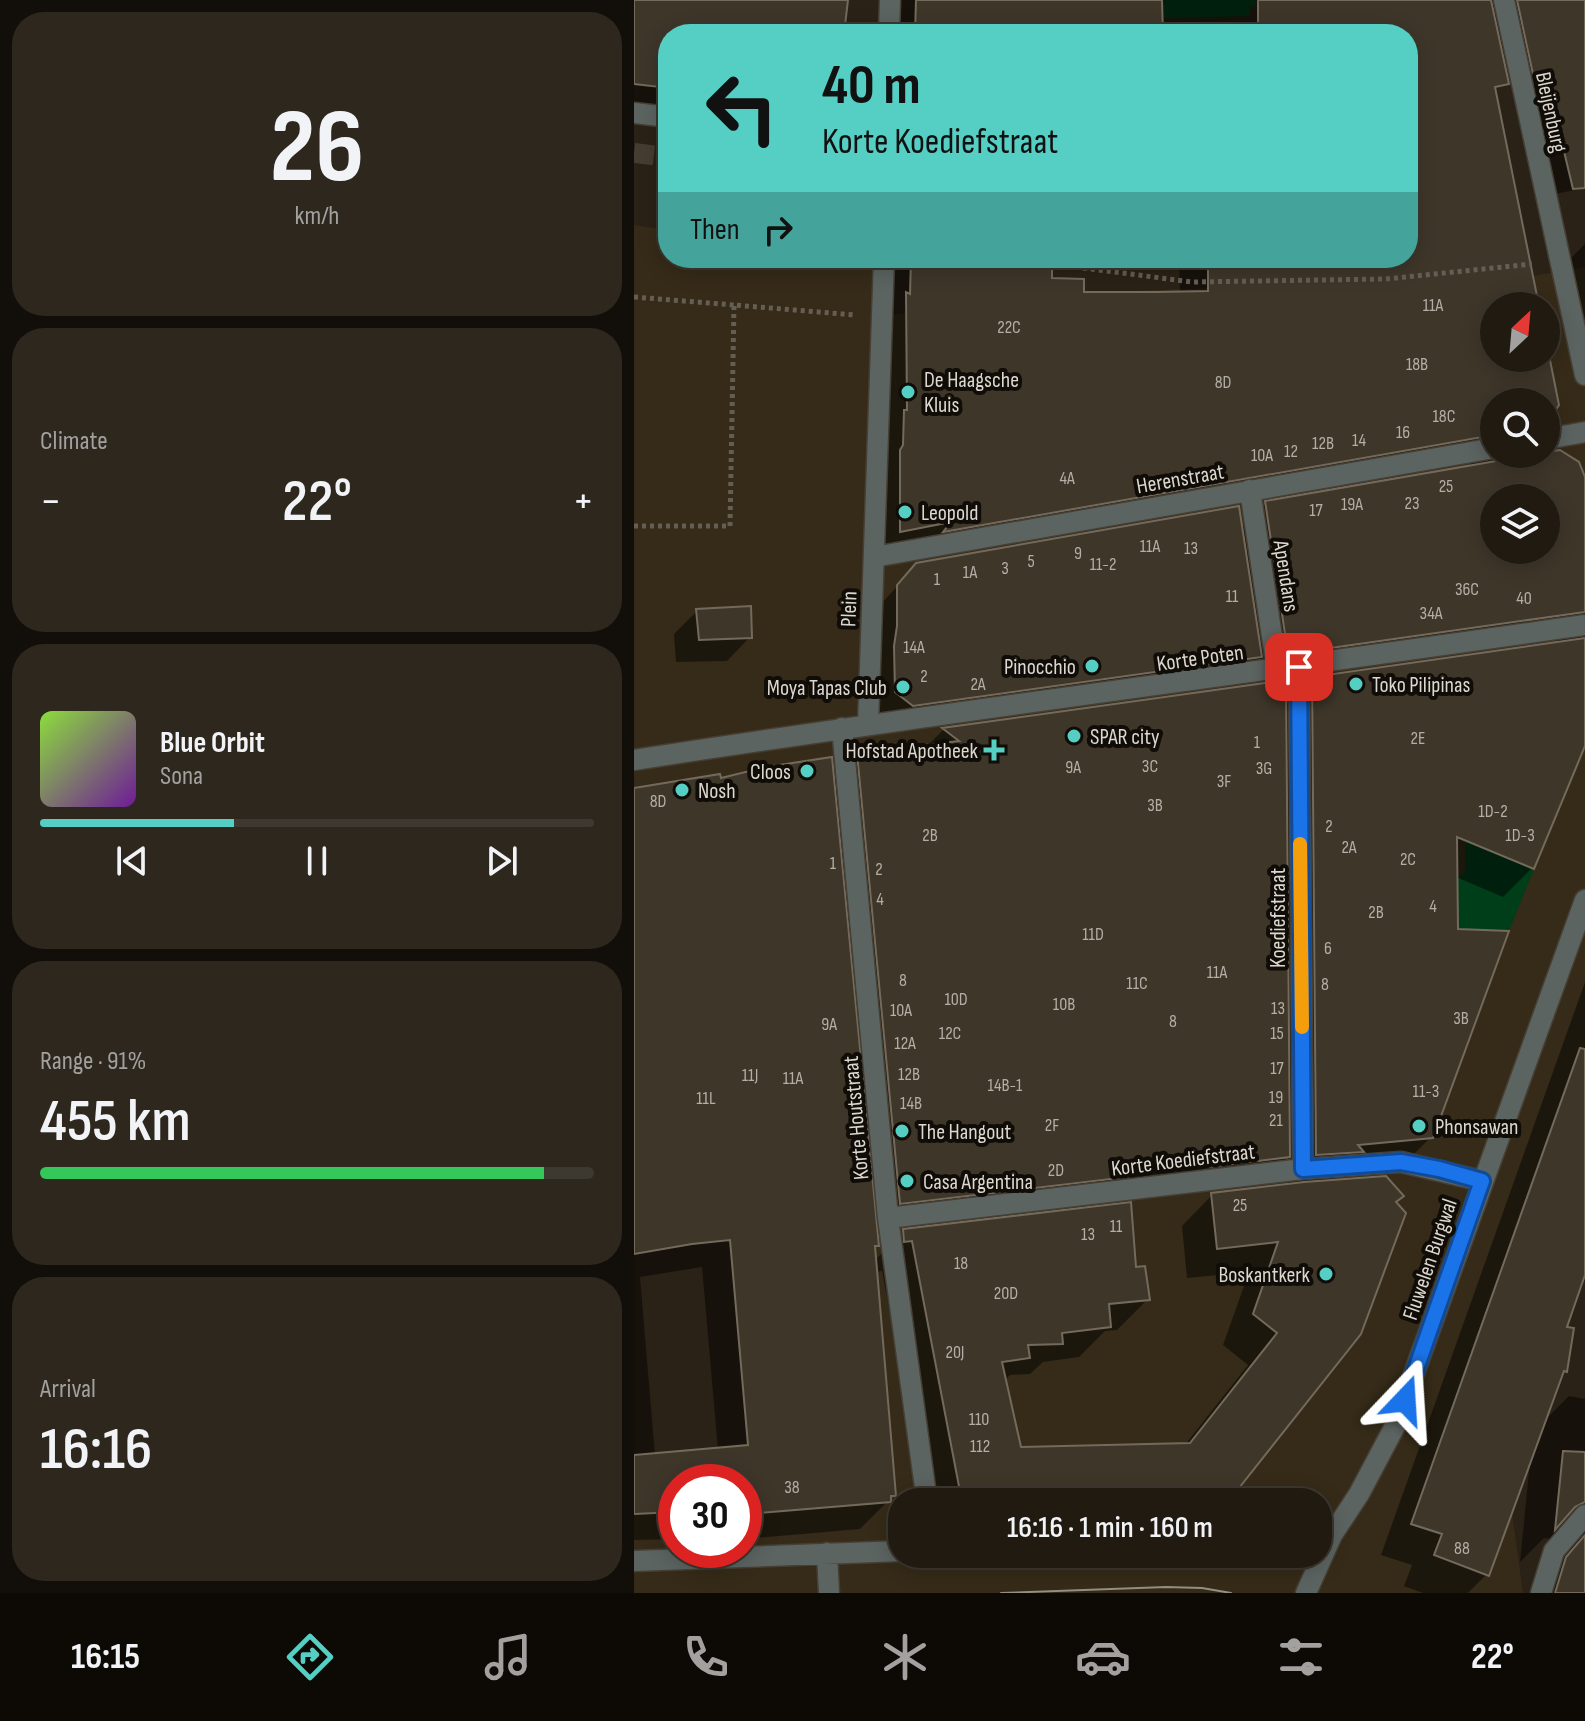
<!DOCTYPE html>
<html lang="en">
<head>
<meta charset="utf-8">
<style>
  body { margin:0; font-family:"Sofia Sans Condensed",sans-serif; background:#2d271e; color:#f1f3f6; height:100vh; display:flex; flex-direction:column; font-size:30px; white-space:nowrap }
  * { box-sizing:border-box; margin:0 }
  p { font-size:26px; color:#a2a19f }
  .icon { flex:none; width:44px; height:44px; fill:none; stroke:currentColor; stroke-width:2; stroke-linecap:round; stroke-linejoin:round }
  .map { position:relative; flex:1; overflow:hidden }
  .side { display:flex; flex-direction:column; gap:12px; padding:12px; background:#120e09; width:634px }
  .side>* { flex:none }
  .guide { position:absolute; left:24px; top:24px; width:760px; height:244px; border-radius:32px; box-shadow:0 4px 20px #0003,0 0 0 2px #3d3830; background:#55cec4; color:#111; overflow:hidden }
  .needle { width:52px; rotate:26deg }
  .tools { position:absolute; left:846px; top:292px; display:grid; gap:16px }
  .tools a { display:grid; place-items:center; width:80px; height:80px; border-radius:50%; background:#201a10; box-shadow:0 4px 20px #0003,0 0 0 2px #3d3830; font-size:40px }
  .speed { position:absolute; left:24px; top:1464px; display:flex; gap:16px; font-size:40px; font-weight:700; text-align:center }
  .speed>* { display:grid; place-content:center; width:104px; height:104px; border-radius:50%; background:#201a10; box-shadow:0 4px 20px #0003,0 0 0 2px #3d3830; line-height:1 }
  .speed .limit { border:12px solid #d22; background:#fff; color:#111 }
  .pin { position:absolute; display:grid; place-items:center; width:68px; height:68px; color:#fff; margin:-34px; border-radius:16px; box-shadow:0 4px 12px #0006 }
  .me { position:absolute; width:88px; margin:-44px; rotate:20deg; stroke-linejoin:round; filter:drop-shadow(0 0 6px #0008) }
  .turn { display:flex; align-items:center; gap:28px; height:168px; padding:0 32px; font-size:36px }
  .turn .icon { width:104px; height:104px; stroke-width:2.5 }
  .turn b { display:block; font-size:56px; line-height:68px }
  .then { display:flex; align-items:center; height:76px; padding:0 32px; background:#0003; gap:16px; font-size:30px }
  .big { font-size:60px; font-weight:600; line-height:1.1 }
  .side .card { flex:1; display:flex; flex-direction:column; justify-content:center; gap:12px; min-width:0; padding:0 28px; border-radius:32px; background:#2d271e }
  .side .dial { align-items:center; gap:0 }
  .dial b { font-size:104px; line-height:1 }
  .song { display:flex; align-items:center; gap:24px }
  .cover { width:96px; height:96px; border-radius:12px; background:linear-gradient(135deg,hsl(90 70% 55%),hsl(280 70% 35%)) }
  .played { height:8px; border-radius:4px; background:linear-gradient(90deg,#55cec4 35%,#3d3830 35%) }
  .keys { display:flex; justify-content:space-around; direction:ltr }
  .heat { display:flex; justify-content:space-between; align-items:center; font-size:44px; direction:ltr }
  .charge { height:12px; border-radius:6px; background:linear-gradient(90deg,#34c759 91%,#3d3830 0) }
  .trip { position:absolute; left:254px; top:1488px; width:444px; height:80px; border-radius:32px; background:#201a10; box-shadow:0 4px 20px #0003,0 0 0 2px #3d3830; font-weight:600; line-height:80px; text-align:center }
  .tabs { display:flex; height:128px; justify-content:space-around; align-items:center; background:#0d0a06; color:#a2a19f }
  .tabs .icon { width:56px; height:56px }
  .tabs .current { color:#55cec4 }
  .tabs b { font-size:36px; color:#f1f3f6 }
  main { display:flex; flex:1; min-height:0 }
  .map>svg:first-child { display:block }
  .built { fill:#362b18; fill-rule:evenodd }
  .green { fill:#003d19 }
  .shadow { fill:#0007; fill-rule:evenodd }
  .building { fill:#3e3629; stroke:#736a5b; stroke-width:2; fill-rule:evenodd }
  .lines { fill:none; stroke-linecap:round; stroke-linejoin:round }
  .minor-tunnel { stroke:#453d32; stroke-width:20; stroke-dasharray:20 10; stroke-linecap:butt }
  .minor-casing { stroke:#463f34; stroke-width:23 }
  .path { stroke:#655e54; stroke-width:5; stroke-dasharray:4 4; stroke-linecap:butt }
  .minor { stroke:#5c6461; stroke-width:20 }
  .tram { stroke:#958f85; stroke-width:2 }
  .route-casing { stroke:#114b97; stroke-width:20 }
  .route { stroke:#1a73e8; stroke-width:14 }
  .slow { stroke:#f59e0b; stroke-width:14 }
  .poi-dot { fill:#55cec4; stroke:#100c07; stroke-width:3 }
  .labels { text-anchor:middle; stroke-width:8; stroke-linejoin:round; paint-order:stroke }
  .number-label { font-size:18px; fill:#b4afa6 }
  .street-label { font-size:22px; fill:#dcd7cf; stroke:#100c07 }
  .poi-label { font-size:22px; fill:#dcd7cf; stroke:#100c07; text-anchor:start }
</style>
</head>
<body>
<main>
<section class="side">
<div class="card dial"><b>26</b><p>km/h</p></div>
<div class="card"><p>Climate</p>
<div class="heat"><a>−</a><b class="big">22°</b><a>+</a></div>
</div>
<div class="card">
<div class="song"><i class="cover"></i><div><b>Blue Orbit</b><p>Sona</p></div></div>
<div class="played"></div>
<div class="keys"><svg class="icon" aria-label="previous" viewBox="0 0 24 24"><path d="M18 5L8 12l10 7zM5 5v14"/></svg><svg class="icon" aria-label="pause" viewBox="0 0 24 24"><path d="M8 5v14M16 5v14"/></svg><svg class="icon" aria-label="next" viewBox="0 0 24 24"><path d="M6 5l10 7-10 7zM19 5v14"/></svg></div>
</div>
<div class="card"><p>Range · 91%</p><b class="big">455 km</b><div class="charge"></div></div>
<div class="card"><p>Arrival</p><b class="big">16:16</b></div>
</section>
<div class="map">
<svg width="951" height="1593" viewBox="0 0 951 1593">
  <rect width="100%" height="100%" fill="#2a2216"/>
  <!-- built -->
  <path class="built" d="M0,225L34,230V258H248L246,315L448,302L471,292L899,276L951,267V1273L870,1455L889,1593H0V1514L42,1512V1550H110V1504L119,1502V1508H125V1512L257,1502V1496H262L231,1132L0,1084ZM860,306H912V358H860ZM860,402H912V454H860ZM860,498H912V550H860ZM268,1502H684V1554H268Z"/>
  <!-- green -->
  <path class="green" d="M530,0H622V6L616,7V16L505,19L504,4H530Z
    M831,833L842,845L900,869L875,931L806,930V877L831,874Z"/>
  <!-- shadow -->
  <path class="shadow" d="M0,0H211L208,34H34V119L0,115Z
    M254,0H951V188L906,197L872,53L861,55L846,49L902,306H860V358H912V353L914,424L912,426V402H860V454L912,453L951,482V737L898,868L869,897L822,877L797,1137L768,1166L707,1172L697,1182L760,1203L606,1486L590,1502H292L248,1271L241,1272L260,1495L226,1529L110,1539V1482H42V1539L0,1540V790L85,780L198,781L224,755L292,747L309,730L650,682V707L679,678L931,642L919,640L625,681L622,660L606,677L259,725L242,712L244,607L283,565L607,529L632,503L839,467L834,463L284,559L238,560L249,258H416V280L448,294L546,293L545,258H774V34H253ZM860,498H912V550H860ZM654,1157V1186L578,1195L548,1226L553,1278L615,1272L589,1345L614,1365L550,1446L385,1450L370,1381L376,1375L396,1374L409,1362L445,1357L471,1331L483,1330L514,1299L501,1269L270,1231L240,1261L239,1249L243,1245L241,1226L630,1180ZM68,1267L84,1450L21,1455L6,1277Z
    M951,244V386L923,272Z
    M63,611L116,637L93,661L42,662L40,634Z
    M951,982V1270L930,1329L931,1371L927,1375L910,1421L935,1396L951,1399V1593H898L923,1540L910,1538L886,1562L896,1461L853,1574L834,1593H789L770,1586L778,1565L747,1555Z"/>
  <!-- building -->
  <path class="building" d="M0,0H214L210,34H34V88L0,84Z
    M282,0H528L529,34H281Z
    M624,0H857L875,84L861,87L905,306H860V358H912V340L925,405L915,420L916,425L912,426V402H860V435L309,532L317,522L266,532V450L269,445L270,410H273L272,292L276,294L277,258H418V278L450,279V292H524L574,291V258H774V34H624Z
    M883,0H951V188L939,189L912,76L900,79Z
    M926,450L945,462L951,477V612L654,654L631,501L862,461L871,454H912V452ZM860,498H912V550H860Z
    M605,506L628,657L279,706L261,692L260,646L263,626V585L282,563Z
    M117,606L118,638L65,640L62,609Z
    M951,638V746L900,869L823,837L824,929L875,931L799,1138L724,1145L730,1152L682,1155L678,677Z
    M652,680L656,1157L575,1167L574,1160L493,1169L494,1177L266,1204L223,753L325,741L308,728Z
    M198,757L245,1246H241L262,1496H257V1502L125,1513V1508H119V1502L110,1504V1482H42V1512L0,1514V1455L114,1445L96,1240L58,1244L0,1254V788L86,774L87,778L132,767Z
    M946,1048L951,1049V1275L933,1327L940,1328L933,1372L930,1371L855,1576L800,1555L808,1534L777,1524Z
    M752,1176L770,1196L762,1202L772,1213L727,1334L601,1493L587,1502H328L278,1241L270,1242L269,1229L497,1202L502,1267L511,1266L516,1300L475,1304L477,1327L428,1333L429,1344L394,1345L396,1358L368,1362L387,1447L556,1443L643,1333L619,1314L644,1242L583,1249L577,1193L670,1182Z
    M929,1451L951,1452V1502L941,1507L921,1530Z
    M951,1535V1593H921L932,1557Z"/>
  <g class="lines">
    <!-- minor-tunnel -->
    <path class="minor-tunnel" d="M0,153L34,157"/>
    <!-- minor casing -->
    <g class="minor-casing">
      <path id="minor" d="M870,0L951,375
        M255,34L256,0
        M0,113L34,117
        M912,439L951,432
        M616,490L643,670
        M240,557L860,448
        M665,667L669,1169
        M234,725L250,258
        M208,728L254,1218L293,1502
        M0,760C316,711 634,671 951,625
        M254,1218L669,1169L767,1162L848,1181
        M193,1553L195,1593
        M0,1561L268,1551
        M672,1593L698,1535L725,1494L761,1426L951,900
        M907,1593L920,1551L951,1515"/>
    </g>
    <!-- path -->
    <path class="path" d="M442,258V267L558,282L752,279L898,264
      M0,297L100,305
      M0,526H96L100,305L221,315"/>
    <!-- minor -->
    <use href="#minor" class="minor"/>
    <!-- tram -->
    <path class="tram" d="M367,1593L532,1587L568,1588L597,1593"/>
  </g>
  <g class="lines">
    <!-- route casing -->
    <g class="route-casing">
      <path id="route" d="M665,667L669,1169L767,1162L805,1169L848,1181L771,1400"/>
    </g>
    <!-- route -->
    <use href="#route" class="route"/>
    <!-- slow -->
    <path class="slow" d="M666,844L668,1027"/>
  </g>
  <!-- markers -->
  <g class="poi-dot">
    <circle cx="274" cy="392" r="8"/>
    <circle cx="271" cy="512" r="8"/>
    <circle cx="458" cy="666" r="8"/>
    <circle cx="722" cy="684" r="8"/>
    <circle cx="269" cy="687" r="8"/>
    <circle cx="440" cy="736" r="8"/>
    <path d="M356 738h8v8h8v8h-8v8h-8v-8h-8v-8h8z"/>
    <circle cx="173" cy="771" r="8"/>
    <circle cx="48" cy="790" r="8"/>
    <circle cx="785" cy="1126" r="8"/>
    <circle cx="268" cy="1131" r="8"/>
    <circle cx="273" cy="1181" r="8"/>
    <circle cx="692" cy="1274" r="8"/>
  </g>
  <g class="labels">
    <!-- number labels -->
    <g class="number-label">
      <text x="799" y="311">11A</text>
      <text x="375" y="333">22C</text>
      <text x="783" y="370">18B</text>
      <text x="589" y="388">8D</text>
      <text x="810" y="422">18C</text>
      <text x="769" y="438">16</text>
      <text x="725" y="446">14</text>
      <text x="689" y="449">12B</text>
      <text x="657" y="457">12</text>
      <text x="628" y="461">10A</text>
      <text x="433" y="484">4A</text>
      <text x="812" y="492">25</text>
      <text x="778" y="509">23</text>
      <text x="718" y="510">19A</text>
      <text x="682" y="516">17</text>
      <text x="516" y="552">11A</text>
      <text x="557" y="554">13</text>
      <text x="444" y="559">9</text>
      <text x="397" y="567">5</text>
      <text x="469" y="570">11-2</text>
      <text x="371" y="574">3</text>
      <text x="336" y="578">1A</text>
      <text x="303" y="585">1</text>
      <text x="833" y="595">36C</text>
      <text x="598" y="602">11</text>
      <text x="890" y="604">40</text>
      <text x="797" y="619">34A</text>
      <text x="280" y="653">14A</text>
      <text x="290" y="682">2</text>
      <text x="344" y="690">2A</text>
      <text x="784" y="744">2E</text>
      <text x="623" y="748">1</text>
      <text x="516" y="772">3C</text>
      <text x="439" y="773">9A</text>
      <text x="630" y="774">3G</text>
      <text x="590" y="787">3F</text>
      <text x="24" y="807">8D</text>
      <text x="521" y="811">3B</text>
      <text x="859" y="817">1D-2</text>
      <text x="695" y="832">2</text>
      <text x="296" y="841">2B</text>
      <text x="886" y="841">1D-3</text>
      <text x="715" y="853">2A</text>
      <text x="774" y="865">2C</text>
      <text x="199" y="869">1</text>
      <text x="245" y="875">2</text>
      <text x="246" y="905">4</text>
      <text x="799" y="912">4</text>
      <text x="742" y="918">2B</text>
      <text x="459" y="940">11D</text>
      <text x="694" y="954">6</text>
      <text x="583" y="978">11A</text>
      <text x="269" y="986">8</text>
      <text x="503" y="989">11C</text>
      <text x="691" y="990">8</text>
      <text x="322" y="1005">10D</text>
      <text x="430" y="1010">10B</text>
      <text x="644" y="1014">13</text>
      <text x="267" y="1016">10A</text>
      <text x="827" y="1024">3B</text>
      <text x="539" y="1027">8</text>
      <text x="195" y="1030">9A</text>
      <text x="316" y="1039">12C</text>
      <text x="643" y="1039">15</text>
      <text x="271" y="1049">12A</text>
      <text x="643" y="1074">17</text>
      <text x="275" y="1080">12B</text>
      <text x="116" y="1081">11J</text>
      <text x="159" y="1084">11A</text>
      <text x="371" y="1091">14B-1</text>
      <text x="792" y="1097">11-3</text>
      <text x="642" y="1103">19</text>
      <text x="72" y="1104">11L</text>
      <text x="277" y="1109">14B</text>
      <text x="642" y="1126">21</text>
      <text x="418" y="1131">2F</text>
      <text x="422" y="1176">2D</text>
      <text x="606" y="1211">25</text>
      <text x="482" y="1232">11</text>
      <text x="454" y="1240">13</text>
      <text x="327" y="1269">18</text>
      <text x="372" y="1299">20D</text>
      <text x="321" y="1358">20J</text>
      <text x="345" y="1425">110</text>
      <text x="346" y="1452">112</text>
      <text x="158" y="1493">38</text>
      <text x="828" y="1554">88</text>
    </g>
    <!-- street labels -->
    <g class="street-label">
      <text transform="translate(918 112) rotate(78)" y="8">Bleijenburg</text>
      <text transform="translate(546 478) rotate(-10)" y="8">Herenstraat</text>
      <text transform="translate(653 576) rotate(81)" y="8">Apendans</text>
      <text transform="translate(214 609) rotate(-88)" y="8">Plein</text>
      <text transform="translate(566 657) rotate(-8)" y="8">Korte Poten</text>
      <text transform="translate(643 918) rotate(-90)" y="8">Koediefstraat</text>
      <text transform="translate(221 1118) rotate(-95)" y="8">Korte Houtstraat</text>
      <text transform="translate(549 1159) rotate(-7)" y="8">Korte Koediefstraat</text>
      <text transform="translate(795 1259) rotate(-71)" y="8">Fluwelen Burgwal</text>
    </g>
    <!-- poi labels -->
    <g class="poi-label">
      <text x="290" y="387">De Haagsche<tspan x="290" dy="25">Kluis</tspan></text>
      <text x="287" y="520">Leopold</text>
      <text x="442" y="674" text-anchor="end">Pinocchio</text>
      <text x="738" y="692">Toko Pilipinas</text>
      <text x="253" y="695" text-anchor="end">Moya Tapas Club</text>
      <text x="456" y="744">SPAR city</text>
      <text x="344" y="758" text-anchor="end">Hofstad Apotheek</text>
      <text x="157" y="779" text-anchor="end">Cloos</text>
      <text x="64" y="798">Nosh</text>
      <text x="801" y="1134">Phonsawan</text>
      <text x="284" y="1139">The Hangout</text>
      <text x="289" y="1189">Casa Argentina</text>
      <text x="676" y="1282" text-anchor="end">Boskantkerk</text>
    </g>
  </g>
</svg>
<div class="tools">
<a><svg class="needle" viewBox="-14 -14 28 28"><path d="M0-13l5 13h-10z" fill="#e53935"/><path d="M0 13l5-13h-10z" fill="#a2a19f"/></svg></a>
<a><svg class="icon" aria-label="search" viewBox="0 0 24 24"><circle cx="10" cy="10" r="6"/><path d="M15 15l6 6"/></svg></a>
<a><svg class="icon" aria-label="layers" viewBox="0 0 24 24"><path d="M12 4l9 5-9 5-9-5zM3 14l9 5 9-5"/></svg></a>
</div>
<div class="speed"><div class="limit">30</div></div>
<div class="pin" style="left:665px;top:667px;background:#d93025"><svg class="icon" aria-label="arrive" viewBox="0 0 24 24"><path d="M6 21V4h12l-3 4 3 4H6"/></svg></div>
<svg class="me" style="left:771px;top:1400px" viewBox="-20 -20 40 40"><path d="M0-17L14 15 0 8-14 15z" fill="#1a73e8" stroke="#fff" stroke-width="4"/></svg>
<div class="trip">16:16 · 1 min · 160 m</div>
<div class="guide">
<div class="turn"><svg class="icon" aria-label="left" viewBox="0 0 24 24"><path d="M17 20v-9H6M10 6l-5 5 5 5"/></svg><div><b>40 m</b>Korte Koediefstraat</div></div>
<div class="then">Then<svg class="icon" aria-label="right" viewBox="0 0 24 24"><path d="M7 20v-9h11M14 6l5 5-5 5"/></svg></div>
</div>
</div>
</main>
<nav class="tabs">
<b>16:15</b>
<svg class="icon current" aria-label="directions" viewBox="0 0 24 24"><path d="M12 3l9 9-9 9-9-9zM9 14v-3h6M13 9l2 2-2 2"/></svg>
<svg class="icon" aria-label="music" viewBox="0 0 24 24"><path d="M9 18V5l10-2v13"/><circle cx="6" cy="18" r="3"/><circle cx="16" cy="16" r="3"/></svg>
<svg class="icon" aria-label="phone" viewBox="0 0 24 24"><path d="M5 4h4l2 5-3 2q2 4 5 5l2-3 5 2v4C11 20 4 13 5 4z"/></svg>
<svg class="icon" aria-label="climate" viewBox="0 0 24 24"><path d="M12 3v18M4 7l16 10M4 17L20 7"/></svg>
<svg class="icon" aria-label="car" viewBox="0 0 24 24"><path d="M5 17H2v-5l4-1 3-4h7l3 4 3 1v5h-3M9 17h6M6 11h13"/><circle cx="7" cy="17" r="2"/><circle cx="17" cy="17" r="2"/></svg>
<svg class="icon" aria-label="filters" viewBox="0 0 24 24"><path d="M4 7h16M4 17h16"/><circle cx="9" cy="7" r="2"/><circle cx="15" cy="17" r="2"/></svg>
<b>22°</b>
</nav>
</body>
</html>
